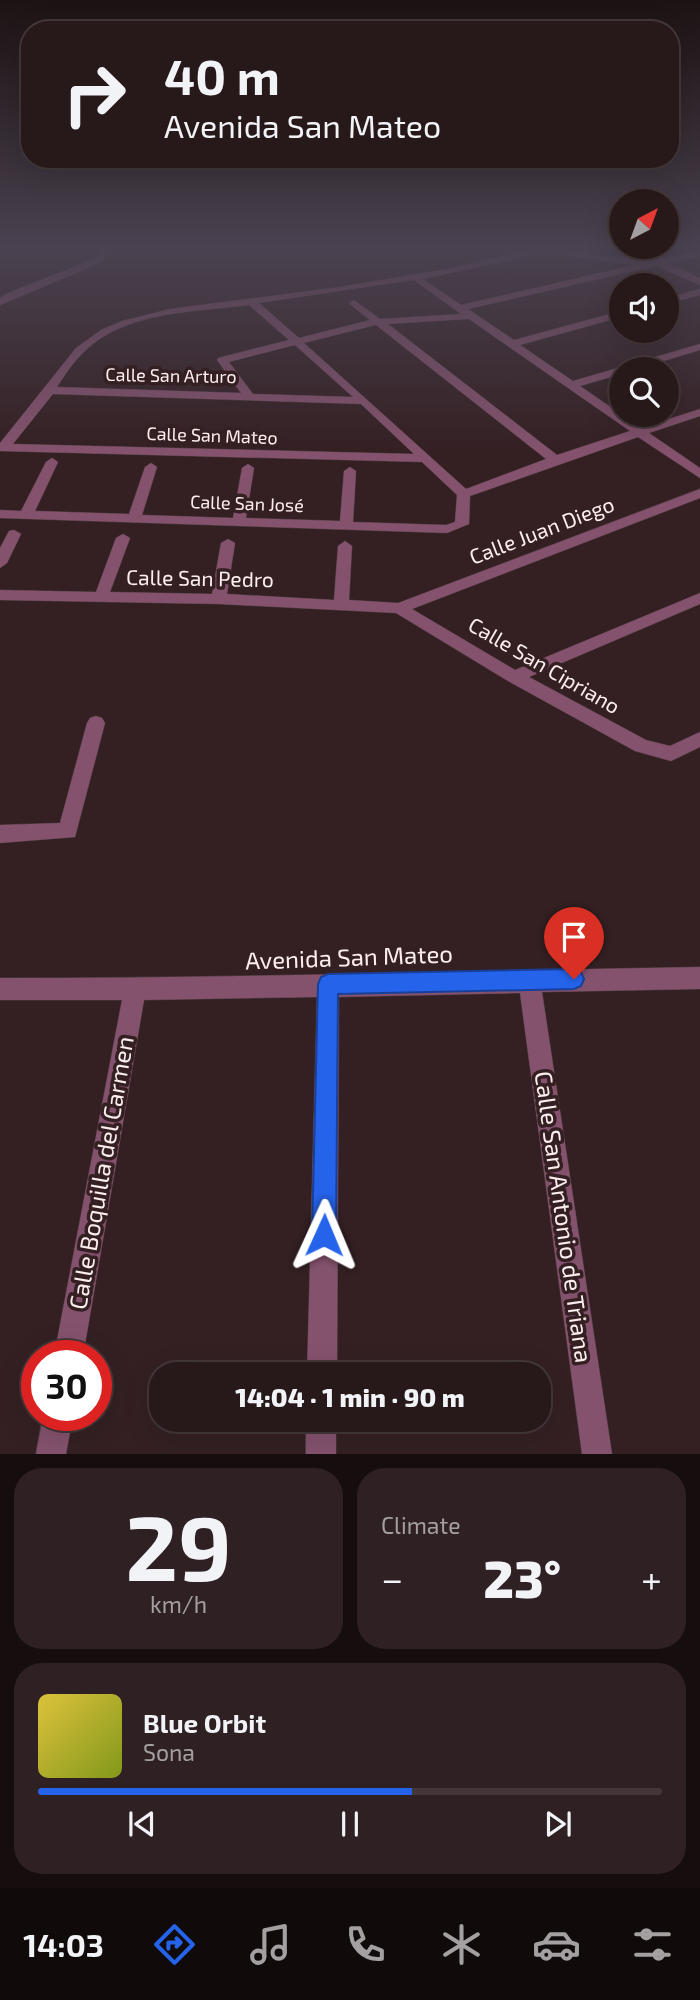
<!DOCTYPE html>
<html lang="en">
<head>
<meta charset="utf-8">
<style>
  body { margin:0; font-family:"Exo 2",sans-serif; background:#2f2123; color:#f1f3f6; height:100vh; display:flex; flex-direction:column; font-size:26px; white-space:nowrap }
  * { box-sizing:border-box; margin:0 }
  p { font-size:23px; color:#a4a0a2 }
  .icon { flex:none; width:38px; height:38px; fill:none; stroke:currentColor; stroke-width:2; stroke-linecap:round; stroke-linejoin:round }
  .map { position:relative; height:1454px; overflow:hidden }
  .side { display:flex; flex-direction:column; gap:14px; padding:14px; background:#150d0e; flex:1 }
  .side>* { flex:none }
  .hud { position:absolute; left:21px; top:21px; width:658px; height:147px; border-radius:28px; box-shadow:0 7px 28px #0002,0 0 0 2px #433739; background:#27181a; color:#f1f3f6; overflow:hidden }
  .needle { width:46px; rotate:41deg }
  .fabs { position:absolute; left:609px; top:189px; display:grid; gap:14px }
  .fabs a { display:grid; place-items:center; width:70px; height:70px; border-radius:50%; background:#27181a; box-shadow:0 7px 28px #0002,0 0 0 2px #433739; font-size:35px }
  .speed { position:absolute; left:21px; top:1340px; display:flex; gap:14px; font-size:35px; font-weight:700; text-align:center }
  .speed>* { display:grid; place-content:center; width:91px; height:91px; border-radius:50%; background:#27181a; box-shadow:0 7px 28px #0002,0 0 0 2px #433739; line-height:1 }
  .speed .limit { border:10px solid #d22; background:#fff; color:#111 }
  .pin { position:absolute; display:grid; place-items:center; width:60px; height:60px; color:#fff; margin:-72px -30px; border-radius:50% 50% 50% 0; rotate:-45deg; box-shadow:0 0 7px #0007 }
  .pin .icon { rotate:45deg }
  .me { position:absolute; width:77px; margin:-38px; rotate:1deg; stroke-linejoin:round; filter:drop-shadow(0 0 5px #0008) }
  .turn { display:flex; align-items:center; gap:24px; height:147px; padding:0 28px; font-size:32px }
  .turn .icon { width:91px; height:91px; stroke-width:2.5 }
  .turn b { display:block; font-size:49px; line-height:60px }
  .big { font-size:52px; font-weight:800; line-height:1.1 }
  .side .tile { flex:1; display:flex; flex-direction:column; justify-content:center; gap:10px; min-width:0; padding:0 24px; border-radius:28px; background:#2f2123 }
  .side .dial { align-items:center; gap:0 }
  .dial b { font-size:91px; line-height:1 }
  .song { display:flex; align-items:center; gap:21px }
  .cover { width:84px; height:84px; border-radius:10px; background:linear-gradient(135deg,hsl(50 70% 55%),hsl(70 70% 35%)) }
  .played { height:7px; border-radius:4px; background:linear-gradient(90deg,#2563eb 60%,#433739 60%) }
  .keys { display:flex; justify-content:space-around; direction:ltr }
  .heat { display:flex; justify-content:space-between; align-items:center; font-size:38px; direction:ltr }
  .side .tiles { flex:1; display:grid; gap:14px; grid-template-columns:1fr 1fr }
  .tile:last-child { grid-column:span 2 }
  .trip { position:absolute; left:149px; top:1362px; width:402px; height:70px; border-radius:28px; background:#27181a; box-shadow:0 7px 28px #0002,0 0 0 2px #433739; font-weight:800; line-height:70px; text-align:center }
  .tab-bar { display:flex; height:112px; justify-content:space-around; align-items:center; background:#100a0a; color:#a4a0a2 }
  .tab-bar .icon { width:49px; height:49px }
  .tab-bar .active { color:#2563eb }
  .tab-bar b { font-size:32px; color:#f1f3f6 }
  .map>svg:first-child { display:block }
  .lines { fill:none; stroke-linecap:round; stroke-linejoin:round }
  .minor-casing { stroke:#503d40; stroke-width:1 }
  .minor { fill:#84526d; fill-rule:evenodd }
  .route { fill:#2563eb; stroke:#184099; stroke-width:2 }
  .labels { text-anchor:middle; stroke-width:7; stroke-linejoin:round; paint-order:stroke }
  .far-street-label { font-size:18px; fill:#fceeef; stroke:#342023 }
  .street-label { font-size:21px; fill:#fceeef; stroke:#342023 }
  .near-street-label { font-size:24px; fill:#fceeef; stroke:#342023 }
</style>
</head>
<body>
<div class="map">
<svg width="700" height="1454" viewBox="0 0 700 1454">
  <rect width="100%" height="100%" fill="#342023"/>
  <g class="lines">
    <!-- minor casing -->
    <g class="minor-casing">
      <path id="minor" d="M102,247H110L102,262L0,305V298L8,293L96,258Z
        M543,247L636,260H650L627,247H638L662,259L700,250V256L669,263L700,278V285L656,266L468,309L514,340L621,311V317L520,345L573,381L700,344V350L637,369H621V374L580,386L641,428L700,409V416L649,433L700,468V478L638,437L470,496L469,524L447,533L0,518V510L21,511L46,462L52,458L58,462L35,511L129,514L145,467L151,463L157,467L142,515L233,518L242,468L248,464L254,468L246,518L340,521L344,471L350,467L356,471L353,522L446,525L455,522L457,495L422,462L0,451V443L76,348L101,330L122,321L170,309L340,287L452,268ZM543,253L634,265L461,305L423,279ZM414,280L461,314L380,319L354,300L349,303L351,305L370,320L299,338L259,303ZM249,305L289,340L218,358L217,360L241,393L57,387C65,375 73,362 84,352C125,311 195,312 249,305ZM469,319L630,431L557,455L388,324ZM376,325L546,459L466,489L304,343ZM295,345L353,397L253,394L229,362ZM53,394L361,404L414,454L13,444Z
        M700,289V295L667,304V298Z
        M700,489V498L412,609L515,670L700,593V604L529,677L646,740L670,746L700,732V747L671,761L635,751L508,681L396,613L219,604L0,600V590L96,592L116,538L123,534L130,538L110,592L212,594L221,543L228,539L235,543L227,594L334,600L338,546L345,541L352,546L349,600L398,603Z
        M14,530L21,534L7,563L0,568V548L9,531Z
        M96,716L102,718L105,723L75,837L0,843V825L60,823L87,723L90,718Z
        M700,967V989L542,992L612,1454H582L520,993L339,997L337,1374H307L317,997L144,1000L83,1356H54L122,1000H0V978C235,978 466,971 700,967Z
        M43,1416H73L66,1454H36Z
        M306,1419H336V1454H306Z"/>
    </g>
    <!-- minor -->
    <use href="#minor" class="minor"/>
  </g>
  <!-- sky -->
  <linearGradient id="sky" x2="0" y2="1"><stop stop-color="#1d1213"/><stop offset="0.55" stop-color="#4a4250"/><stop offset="1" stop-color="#4a4250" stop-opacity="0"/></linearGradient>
  <rect width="700" height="451" fill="url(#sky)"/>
  <!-- route -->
  <path class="route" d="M574,969L581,972L584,979L581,986L574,989L338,994L336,1235L333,1243L324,1247L315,1243L312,1235L318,984L321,977L328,974Z"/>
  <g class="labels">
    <!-- far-street labels -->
    <g class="far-street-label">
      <text transform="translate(171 376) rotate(1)" y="6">Calle San Arturo</text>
      <text transform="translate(212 436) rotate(2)" y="6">Calle San Mateo</text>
      <text transform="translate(247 504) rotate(2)" y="6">Calle San José</text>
    </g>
    <!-- street labels -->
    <g class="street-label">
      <text transform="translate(542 531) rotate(-21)" y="7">Calle Juan Diego</text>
      <text transform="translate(200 579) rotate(1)" y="7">Calle San Pedro</text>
      <text transform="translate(544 666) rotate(30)" y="7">Calle San Cipriano</text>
    </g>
    <!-- near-street labels -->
    <g class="near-street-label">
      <text transform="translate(349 958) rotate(-2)" y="8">Avenida San Mateo</text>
      <text transform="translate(102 1173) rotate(-80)" y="8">Calle Boquilla del Carmen</text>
      <text transform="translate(563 1217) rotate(82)" y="8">Calle San Antonio de Triana</text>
    </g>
  </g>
</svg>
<div class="fabs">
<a><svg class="needle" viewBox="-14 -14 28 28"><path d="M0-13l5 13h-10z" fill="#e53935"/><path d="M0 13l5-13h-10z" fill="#a4a0a2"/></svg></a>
<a><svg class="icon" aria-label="sound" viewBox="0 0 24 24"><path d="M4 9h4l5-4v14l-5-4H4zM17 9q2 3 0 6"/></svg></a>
<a><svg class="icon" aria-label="search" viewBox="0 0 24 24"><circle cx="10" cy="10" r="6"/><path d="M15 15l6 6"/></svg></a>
</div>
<div class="speed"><div class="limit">30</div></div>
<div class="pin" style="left:574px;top:979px;background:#d93025"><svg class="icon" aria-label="arrive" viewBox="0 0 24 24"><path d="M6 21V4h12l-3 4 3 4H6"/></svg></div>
<svg class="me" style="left:324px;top:1235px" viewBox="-20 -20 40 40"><path d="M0-17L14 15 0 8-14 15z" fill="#2563eb" stroke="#fff" stroke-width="4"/></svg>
<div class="trip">14:04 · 1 min · 90 m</div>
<div class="hud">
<div class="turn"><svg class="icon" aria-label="right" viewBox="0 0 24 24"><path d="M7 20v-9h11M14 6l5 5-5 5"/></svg><div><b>40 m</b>Avenida San Mateo</div></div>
</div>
</div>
<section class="side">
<div class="tiles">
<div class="tile dial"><b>29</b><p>km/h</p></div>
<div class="tile"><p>Climate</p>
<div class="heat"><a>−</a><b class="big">23°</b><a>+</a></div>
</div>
<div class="tile">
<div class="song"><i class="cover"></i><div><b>Blue Orbit</b><p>Sona</p></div></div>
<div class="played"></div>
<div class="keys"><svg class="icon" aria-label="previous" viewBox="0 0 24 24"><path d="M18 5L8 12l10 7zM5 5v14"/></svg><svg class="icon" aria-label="pause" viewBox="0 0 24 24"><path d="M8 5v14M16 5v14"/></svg><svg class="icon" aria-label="next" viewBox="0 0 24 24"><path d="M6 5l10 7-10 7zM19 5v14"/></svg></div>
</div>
</div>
</section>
<nav class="tab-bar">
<b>14:03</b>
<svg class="icon active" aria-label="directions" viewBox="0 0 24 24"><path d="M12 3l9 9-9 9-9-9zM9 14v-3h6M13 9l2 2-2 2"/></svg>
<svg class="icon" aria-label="music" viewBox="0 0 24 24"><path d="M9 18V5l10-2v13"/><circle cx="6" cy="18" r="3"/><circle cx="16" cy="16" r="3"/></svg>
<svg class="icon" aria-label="phone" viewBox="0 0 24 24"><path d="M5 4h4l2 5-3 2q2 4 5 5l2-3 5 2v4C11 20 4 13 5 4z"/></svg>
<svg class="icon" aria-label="climate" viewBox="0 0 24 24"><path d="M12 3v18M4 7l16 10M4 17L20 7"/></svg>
<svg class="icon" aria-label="car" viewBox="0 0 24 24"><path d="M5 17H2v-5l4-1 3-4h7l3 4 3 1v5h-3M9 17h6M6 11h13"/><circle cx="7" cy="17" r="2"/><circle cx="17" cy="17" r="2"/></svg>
<svg class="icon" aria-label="filters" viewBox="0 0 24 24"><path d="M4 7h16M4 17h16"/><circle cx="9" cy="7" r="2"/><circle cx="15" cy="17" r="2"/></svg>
</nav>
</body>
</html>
